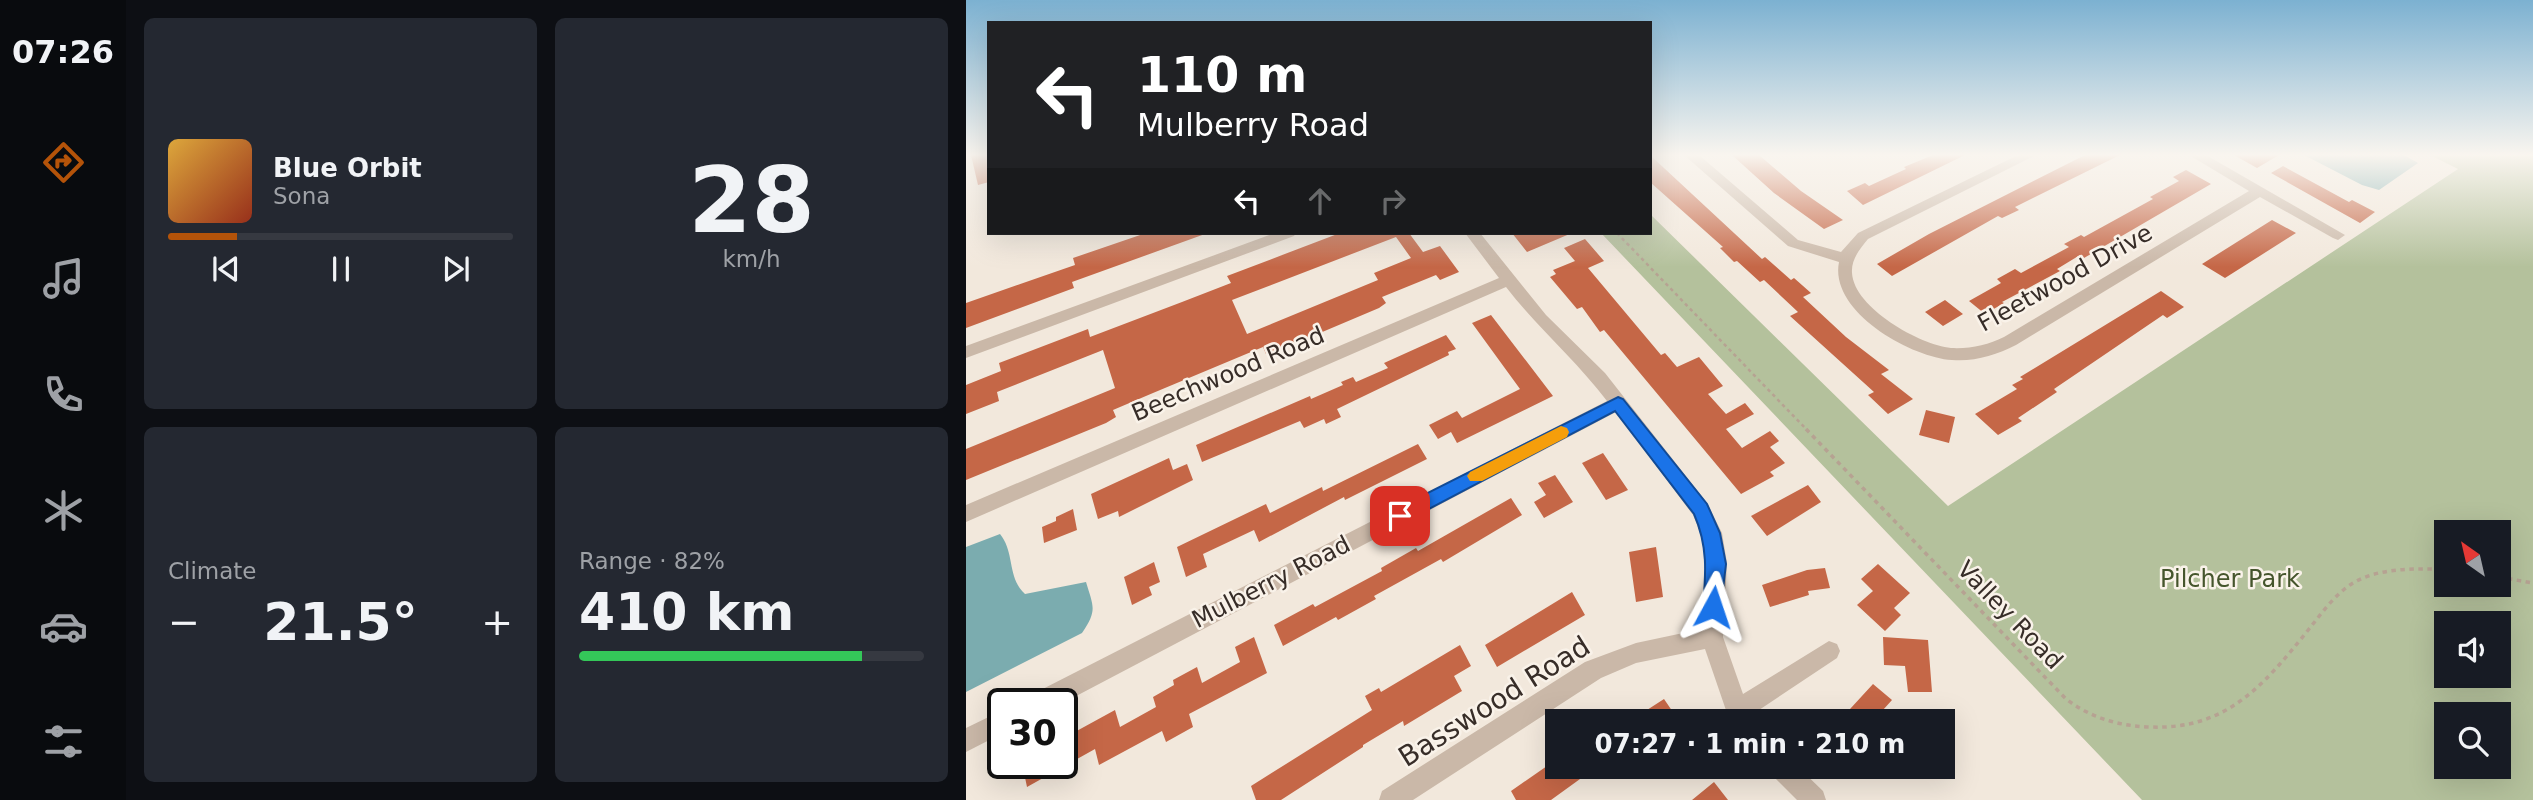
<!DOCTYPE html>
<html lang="en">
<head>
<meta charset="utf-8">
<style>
  body { margin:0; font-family:"DejaVu Sans",sans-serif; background:#242831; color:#f1f3f6; height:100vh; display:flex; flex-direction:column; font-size:26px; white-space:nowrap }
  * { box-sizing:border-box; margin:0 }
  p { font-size:23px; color:#9ea1a6 }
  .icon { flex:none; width:38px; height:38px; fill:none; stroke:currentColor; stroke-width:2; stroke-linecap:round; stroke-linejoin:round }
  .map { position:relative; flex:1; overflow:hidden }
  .sheet { display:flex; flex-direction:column; gap:18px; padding:18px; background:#0d0f14; width:840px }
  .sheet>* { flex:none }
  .hud { position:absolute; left:21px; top:21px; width:665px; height:214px; border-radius:0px; box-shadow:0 7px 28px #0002; background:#202124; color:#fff; overflow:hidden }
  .needle { width:46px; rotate:326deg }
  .tools { position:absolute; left:1468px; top:520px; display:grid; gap:14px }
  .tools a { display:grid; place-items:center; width:77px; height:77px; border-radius:0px; background:#171b24; box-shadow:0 7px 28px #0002; font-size:35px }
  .speed { position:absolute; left:21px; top:688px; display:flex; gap:14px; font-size:35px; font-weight:700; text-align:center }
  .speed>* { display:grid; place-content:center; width:91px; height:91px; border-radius:50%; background:#171b24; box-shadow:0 7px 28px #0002; line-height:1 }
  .speed .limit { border:4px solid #111; border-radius:10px; background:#fff; color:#111 }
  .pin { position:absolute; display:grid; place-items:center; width:60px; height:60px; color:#fff; margin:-30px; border-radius:14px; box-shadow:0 4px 10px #0006 }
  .me { position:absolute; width:77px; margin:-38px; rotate:5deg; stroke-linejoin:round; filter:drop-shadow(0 0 5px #0008) }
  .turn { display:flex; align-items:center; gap:24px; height:147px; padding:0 35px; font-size:32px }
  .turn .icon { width:91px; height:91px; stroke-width:2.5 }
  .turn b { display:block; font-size:49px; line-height:60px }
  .lanes { display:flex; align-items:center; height:66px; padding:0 35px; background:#0003; justify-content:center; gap:35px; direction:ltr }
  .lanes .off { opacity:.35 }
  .big { font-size:52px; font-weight:800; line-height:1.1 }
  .sheet .widget { flex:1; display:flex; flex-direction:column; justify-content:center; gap:10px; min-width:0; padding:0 24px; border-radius:10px; background:#242831 }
  .sheet .dial { align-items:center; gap:0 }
  .dial b { font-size:91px; line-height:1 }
  .song { display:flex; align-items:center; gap:21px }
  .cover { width:84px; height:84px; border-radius:10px; background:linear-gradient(135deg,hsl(40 70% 55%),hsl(10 70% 35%)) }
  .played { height:7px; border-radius:4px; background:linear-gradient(90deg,#b45309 20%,#363941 20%) }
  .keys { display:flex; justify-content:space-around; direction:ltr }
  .heat { display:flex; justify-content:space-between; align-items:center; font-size:38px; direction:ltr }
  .charge { height:10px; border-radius:5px; background:linear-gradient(90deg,#34c759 82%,#363941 0) }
  .sheet .tiles { flex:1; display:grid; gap:18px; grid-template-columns:repeat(2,1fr) }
  .trip { position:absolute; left:579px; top:709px; width:410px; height:70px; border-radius:0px; background:#171b24; box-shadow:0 7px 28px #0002; font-weight:800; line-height:70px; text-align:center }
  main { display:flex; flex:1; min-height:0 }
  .tab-bar { display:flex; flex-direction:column; width:126px; justify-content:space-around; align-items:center; background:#090b0e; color:#9ea1a6 }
  .tab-bar .icon { width:49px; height:49px }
  .tab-bar .selected { color:#b45309 }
  .tab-bar b { font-size:32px; color:#f1f3f6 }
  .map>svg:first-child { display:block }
  .green { fill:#b4c19c; fill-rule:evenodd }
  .water { fill:#7bacaf }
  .building { fill:#c56747; fill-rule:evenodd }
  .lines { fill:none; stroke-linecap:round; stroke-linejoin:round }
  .path-far1 { stroke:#b6a292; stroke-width:2.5; stroke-dasharray:3.5 3.5; stroke-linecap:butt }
  .path { stroke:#b6a292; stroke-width:3.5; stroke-dasharray:4.5 4.5; stroke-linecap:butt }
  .minor { fill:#cab8a8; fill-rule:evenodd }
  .route { fill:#1a73e8; stroke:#114b97; stroke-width:2 }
  .slow { fill:#f59e0b }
  .labels { text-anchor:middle; stroke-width:5; stroke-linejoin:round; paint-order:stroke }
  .street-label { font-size:24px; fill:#372d28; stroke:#f9f2e9 }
  .park-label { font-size:24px; fill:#45552c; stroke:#f9f2e9 }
  .near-street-label { font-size:28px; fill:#372d28; stroke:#f9f2e9 }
</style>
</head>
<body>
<main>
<nav class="tab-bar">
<b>07:26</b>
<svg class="icon selected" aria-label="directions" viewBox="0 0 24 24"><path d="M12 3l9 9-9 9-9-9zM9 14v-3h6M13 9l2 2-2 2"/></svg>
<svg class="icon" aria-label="music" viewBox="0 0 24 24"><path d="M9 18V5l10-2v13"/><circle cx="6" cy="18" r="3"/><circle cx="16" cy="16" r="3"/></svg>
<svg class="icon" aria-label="phone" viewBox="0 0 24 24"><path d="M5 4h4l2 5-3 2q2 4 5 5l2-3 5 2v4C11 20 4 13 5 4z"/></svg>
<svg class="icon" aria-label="climate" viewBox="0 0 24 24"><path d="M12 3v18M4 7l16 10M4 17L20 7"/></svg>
<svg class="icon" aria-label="car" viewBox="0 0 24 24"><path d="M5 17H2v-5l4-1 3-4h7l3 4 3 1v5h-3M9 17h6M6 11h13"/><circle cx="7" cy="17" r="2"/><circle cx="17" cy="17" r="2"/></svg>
<svg class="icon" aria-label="filters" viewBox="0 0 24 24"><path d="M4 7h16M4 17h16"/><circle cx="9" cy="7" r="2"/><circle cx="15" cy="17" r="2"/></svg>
</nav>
<section class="sheet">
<div class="tiles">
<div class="widget">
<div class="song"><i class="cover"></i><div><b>Blue Orbit</b><p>Sona</p></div></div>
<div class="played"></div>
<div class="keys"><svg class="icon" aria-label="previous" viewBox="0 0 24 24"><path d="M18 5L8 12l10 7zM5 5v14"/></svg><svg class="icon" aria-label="pause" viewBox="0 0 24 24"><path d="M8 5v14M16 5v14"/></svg><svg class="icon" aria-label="next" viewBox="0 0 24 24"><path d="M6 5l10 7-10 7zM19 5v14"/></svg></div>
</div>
<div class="widget dial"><b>28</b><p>km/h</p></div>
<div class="widget"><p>Climate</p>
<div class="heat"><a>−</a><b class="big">21.5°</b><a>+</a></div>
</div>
<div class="widget"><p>Range · 82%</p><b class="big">410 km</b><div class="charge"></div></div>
</div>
</section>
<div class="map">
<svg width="1567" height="800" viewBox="0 0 1567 800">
  <rect width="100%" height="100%" fill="#f2e8dc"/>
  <!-- green -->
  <path class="green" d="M1464,155H1567V800H1176L635,233H684V214L982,506L1492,169ZM1480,532H1533V584H1480ZM1480,623H1533V676H1480ZM1480,714H1533V766H1480Z"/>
  <!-- water -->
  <path class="water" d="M1338,155H1438L1452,163L1413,190L1396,185Z
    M34,534C49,552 41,578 59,594L120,582C127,606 132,610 116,633L0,692V547Z"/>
  <!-- building -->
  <path class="building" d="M5,155H23V182L12,185Z
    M684,155L796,259L799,257L825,280L828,278L845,293L837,297L880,337L923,370L915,374L947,399L922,414L902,395L908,392L824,316L832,312L798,280L794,282L771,261L768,262L754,248L757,247L684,182Z
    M766,155H793L835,191L877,220L858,229L808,193Z
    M967,155H999L897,205L881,191L899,183L903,186L940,169L938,167Z
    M1119,155H1154L1049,207L1053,210L1036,218L1032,216L926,276L911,264L963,234Z
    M1268,155H1313L1291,168Z
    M1317,166L1383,202L1386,200L1409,212L1394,223L1305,173Z
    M1220,170L1245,184L1118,258L1114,255L1091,269L1094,271L1036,302L1038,303L1019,314L1003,301L1035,283L1031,279L1049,269L1055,273L1103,247L1098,244L1115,235L1118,237L1187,199L1184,197L1213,181L1207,177Z
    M1306,220L1330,233L1259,278L1236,264Z
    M180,233L239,234L106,282L108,288L0,328V303L109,265L107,258Z
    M374,233H443L457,252L474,246L493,272L474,280L470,275L416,297L420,303L413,308L309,352L300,354L297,347L187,393L147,410L150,417L140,423L0,480V449L149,388L137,350L31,392L33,401L0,414V385L35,371L33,363L122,329L124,337L216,302L265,283L261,276ZM430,237L445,258L408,273L412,280L281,334L266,300Z
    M546,233H606L561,252Z
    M619,239L638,261L622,268L695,355L699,353L711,367L733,357L757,386L742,394L760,414L779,403L788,414L760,429L776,448L804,431L813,441L804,447L819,463L804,472L808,476L775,494L638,330L634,332L616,307L611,309L584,277L590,274L587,270L609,261L598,248Z
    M1195,291L1218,307L1201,318L1197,315L1088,389L1091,392L1052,418L1056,421L1032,435L1009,414L1051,389L1046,385L1057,379L1054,377Z
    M979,300L997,314L977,326L959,312Z
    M525,315L587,396L491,443L485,432L472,439L463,425L491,411L496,418L554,389L506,323Z
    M480,335L490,349L482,352L483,355L371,409L375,417L360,424L358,419L338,428L334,421L236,462L230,445L344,396L345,399L377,385L375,382L387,377L390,382L422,368L418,363Z
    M960,410L989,417L983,443L953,435Z
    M452,444L461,459L379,500L378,497L293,542L288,530L237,554L241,567L220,577L211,547L300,504L304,513L356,487L357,491Z
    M637,453L662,490L640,500L616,463Z
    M203,458L207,470L221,464L227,480L153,517L152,511L132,519L125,494Z
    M589,475L607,502L578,518L568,502L580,495L572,483Z
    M842,485L855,502L801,536L785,516Z
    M545,498L556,515L477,562L475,559L408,596L410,599L372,620L370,617L317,646L308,625L347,604L349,607L416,571L415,568L450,548L452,551Z
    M107,509L111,530L78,543L76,527L90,521V517Z
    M690,547L697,597L670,602L663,552Z
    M188,562L194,582L183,587L186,595L166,605L158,577Z
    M912,564L944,593L928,608L935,615L919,631L891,605L907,591L895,579Z
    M859,568L864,588L842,591L843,595L804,607L796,585L841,570Z
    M606,592L619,615L531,667L519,645Z
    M288,637L301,673L223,714L227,727L200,742L196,731L133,765L129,749L61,787L56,763H96V739L149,710L154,727L190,707L187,697L208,685L207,680L231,667L236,683L274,662L269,647Z
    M917,637L962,640L966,692H942L939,666L918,665Z
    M494,645L505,666L488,676L496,691L438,726L437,721L397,745V747L315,800H290L285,786L406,710L399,696L413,688L415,692Z
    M907,684L926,700L907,721H873Z
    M698,699L713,721H664Z
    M581,766H632L585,800H550L545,791Z
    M748,782L762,800H726Z"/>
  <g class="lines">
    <!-- path-far1 -->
    <path class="path-far1" d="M651,233L842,431"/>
    <!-- path -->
    <path class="path" d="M840,429L1100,699C1125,718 1153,726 1184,727C1261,730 1298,685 1343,629C1356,613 1369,594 1387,583C1414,567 1449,569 1480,569
      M1533,577L1567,583"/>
    <!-- minor -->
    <path class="minor" d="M718,155H733L832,240L875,252L892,233L1052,155H1070L902,239C894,249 885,259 886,273C888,308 954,345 985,348C1004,349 1022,345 1038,337L1283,191L1223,155H1240L1379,235L1372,240L1367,238L1294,197L1050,345C1030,355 1008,362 986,360C944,357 863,311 873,262L822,246Z
      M309,233H330L328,236L0,358V346Z
      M499,233H514L580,315L639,373L741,503L756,533L761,563L757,637L777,694L863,641L871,644L874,651L871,658L787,714L790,721L763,719L739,649L670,663L635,678L447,800H413L416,791L619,662L670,643L736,629C739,589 745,552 727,515L650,412L95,704H60L63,696L641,401C610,360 571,327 540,287L0,522V505L533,278Z
      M37,710V733L0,752V728Z
      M801,766H831L857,791L860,800H831L805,774Z"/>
  </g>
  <!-- sky -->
  <linearGradient id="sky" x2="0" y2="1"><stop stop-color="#7cb1d1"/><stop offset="0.58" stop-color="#f9f5ef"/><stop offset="1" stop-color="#f9f5ef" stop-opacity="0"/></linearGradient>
  <rect width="1567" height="267" fill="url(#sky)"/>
  <!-- route -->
  <path class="route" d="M652,397L657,399L741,504L754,533L760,564L754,614L747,616L740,614L737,607C740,573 742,546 728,514L649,411L440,521L434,523L428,521L425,516L428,510Z"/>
  <!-- slow -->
  <path class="slow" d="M595,426L601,428L603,432L601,437L516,481H504L501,476L504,472Z"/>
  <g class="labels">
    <!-- street labels -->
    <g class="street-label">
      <text transform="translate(1099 278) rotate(-29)" y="8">Fleetwood Drive</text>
      <text transform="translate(262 374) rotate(-23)" y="8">Beechwood Road</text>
      <text transform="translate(305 582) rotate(-27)" y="8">Mulberry Road</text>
      <text transform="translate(1044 615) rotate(46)" y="8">Valley Road</text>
    </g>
    <!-- park labels -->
    <g class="park-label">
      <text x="1264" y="587">Pilcher Park</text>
    </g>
    <!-- near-street labels -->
    <g class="near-street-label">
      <text transform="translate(528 701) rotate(-32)" y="10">Basswood Road</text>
    </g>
  </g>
</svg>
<div class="tools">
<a><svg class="needle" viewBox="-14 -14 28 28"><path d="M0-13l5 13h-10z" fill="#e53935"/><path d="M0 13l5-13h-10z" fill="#9ea1a6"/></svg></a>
<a><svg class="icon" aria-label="sound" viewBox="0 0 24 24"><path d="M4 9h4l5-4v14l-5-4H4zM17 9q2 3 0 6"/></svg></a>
<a><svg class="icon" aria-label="search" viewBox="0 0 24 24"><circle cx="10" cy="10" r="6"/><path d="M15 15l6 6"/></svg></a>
</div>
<div class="speed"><div class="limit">30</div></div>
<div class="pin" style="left:434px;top:516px;background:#d93025"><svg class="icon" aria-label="arrive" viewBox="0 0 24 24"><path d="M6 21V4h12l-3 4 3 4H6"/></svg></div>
<svg class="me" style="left:747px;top:607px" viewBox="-20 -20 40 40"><path d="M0-17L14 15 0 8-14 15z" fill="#1a73e8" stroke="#fff" stroke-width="4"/></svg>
<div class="trip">07:27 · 1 min · 210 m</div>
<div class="hud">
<div class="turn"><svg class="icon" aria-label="left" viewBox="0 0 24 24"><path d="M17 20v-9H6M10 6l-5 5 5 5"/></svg><div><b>110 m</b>Mulberry Road</div></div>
<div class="lanes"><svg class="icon" aria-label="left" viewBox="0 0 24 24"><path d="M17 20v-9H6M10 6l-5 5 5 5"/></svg><svg class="icon off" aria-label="ahead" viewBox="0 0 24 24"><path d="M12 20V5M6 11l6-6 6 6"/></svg><svg class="icon off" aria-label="right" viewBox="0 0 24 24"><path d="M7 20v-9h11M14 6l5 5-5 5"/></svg></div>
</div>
</div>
</main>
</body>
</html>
